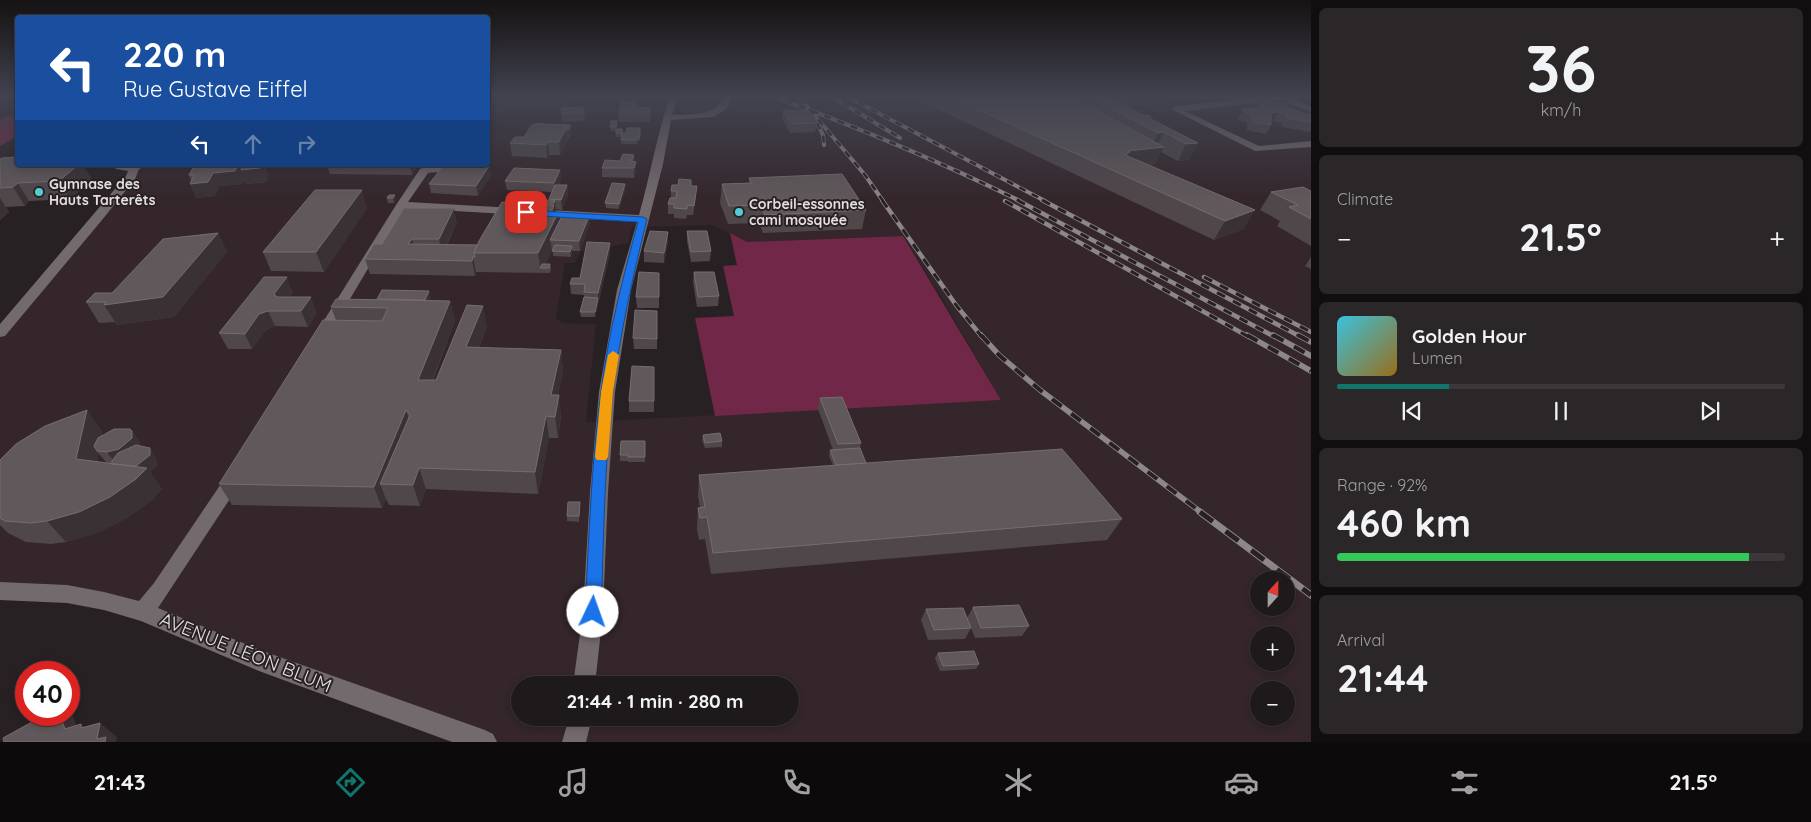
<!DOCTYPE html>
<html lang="en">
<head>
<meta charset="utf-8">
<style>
  body { margin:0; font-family:Quicksand,sans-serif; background:#2b2627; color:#f1f3f6; height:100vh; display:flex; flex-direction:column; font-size:19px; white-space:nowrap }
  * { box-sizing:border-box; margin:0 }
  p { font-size:16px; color:#a1a0a2 }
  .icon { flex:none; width:28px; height:28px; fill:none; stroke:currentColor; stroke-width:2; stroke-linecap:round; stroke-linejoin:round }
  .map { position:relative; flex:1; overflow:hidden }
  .drawer { display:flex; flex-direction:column; gap:8px; padding:8px; background:#100e0e; width:500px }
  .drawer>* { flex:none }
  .banner { position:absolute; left:15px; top:15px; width:475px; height:152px; border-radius:5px; box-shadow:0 2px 8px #0003,0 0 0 1px #3c3839; background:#1a4fa0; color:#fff; overflow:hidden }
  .needle { width:32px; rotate:21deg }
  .controls { position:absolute; left:1250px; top:571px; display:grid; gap:10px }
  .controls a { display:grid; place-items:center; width:45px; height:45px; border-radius:50%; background:#1e191a; box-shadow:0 2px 8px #0003,0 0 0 1px #3c3839; font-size:25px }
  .speed { position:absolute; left:15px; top:661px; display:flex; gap:10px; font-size:25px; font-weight:700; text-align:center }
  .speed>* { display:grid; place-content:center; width:65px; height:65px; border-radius:50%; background:#1e191a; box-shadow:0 2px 8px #0003,0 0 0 1px #3c3839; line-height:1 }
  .speed .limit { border:8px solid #d22; background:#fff; color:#111 }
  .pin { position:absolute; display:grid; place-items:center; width:42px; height:42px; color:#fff; margin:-21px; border-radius:10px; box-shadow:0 2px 8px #0006 }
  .me { position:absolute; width:55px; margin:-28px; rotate:3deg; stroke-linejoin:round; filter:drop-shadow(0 0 4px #0008) }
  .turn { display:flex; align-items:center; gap:18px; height:105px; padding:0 25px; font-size:22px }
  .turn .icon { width:65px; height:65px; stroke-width:2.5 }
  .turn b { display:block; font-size:35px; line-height:42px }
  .lanes { display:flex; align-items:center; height:48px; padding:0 25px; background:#0003; justify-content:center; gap:25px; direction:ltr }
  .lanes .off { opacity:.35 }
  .big { font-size:38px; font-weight:700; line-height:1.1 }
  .drawer .widget { flex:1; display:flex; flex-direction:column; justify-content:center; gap:8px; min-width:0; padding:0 18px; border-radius:8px; background:#2b2627 }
  .drawer .dial { align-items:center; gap:0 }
  .dial b { font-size:65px; line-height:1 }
  .song { display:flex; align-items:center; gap:15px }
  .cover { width:60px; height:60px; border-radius:8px; background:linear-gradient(135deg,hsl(190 70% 55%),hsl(40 70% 35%)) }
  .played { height:5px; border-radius:2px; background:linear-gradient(90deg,#0f766e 25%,#3c3839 25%) }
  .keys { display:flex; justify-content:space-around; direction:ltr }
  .heat { display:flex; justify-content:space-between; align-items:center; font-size:28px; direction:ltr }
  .charge { height:8px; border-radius:4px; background:linear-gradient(90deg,#34c759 92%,#3c3839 0) }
  .trip { position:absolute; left:511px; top:676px; width:288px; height:50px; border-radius:25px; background:#1e191a; box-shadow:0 2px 8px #0003,0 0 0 1px #3c3839; font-weight:700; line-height:50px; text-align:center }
  .tab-bar { display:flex; height:80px; justify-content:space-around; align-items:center; background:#0c0a0a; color:#a1a0a2 }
  .tab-bar .icon { width:35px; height:35px }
  .tab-bar .current { color:#0f766e }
  .tab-bar b { font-size:22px; color:#f1f3f6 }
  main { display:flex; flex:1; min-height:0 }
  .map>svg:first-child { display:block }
  .built { fill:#34262b; fill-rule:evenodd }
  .green { fill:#712747 }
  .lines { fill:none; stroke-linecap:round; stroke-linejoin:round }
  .minor { fill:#736a6d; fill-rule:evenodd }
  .rail-far3-casing { stroke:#8d8789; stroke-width:4 }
  .rail-far2-casing { stroke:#8d8789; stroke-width:4.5 }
  .rail-far1-casing { stroke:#8d8789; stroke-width:5.5 }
  .rail-casing { stroke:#8d8789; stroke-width:7 }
  .rail-far3 { stroke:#282123; stroke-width:2.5; stroke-dasharray:7; stroke-linecap:butt }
  .rail-far2 { stroke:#282123; stroke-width:3; stroke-dasharray:9; stroke-linecap:butt }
  .rail-far1 { stroke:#282123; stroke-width:4; stroke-dasharray:12; stroke-linecap:butt }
  .rail { stroke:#282123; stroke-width:5; stroke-dasharray:16; stroke-linecap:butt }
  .wall { fill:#50474a; fill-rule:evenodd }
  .shaded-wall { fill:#393134 }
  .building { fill:#60585a; stroke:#756d6f }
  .route { fill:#1a73e8; stroke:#114b97 }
  .slow { fill:#f59e0b }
  .poi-dot { fill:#52ccd5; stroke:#282123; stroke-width:2 }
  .labels { text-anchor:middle; stroke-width:4; stroke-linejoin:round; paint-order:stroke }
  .far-poi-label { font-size:14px; font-weight:bold; fill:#e4dee0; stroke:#282123; text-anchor:start }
  .near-street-label { font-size:19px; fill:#e4dee0; stroke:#282123 }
</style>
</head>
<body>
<main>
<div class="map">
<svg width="1311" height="742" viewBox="0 0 1311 742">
  <rect width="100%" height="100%" fill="#282123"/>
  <!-- built -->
  <path class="built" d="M488,96H768L808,110L802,103L782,96H1311V742H485L163,619L0,591V333L63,261L135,165H488ZM712,225L747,242L903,236L939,293L1001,400L586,422L596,324L563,323L556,319L565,263H575L581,251L610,252L611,247L628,243L632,227ZM1259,580H1286V608H1259ZM1259,635H1286V662H1259ZM520,685H790V718H520ZM1259,690H1286V718H1259Z"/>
  <!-- green -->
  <path class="green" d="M17,113V136L0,146V119Z
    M730,233L747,242L903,236L1001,400L715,416L695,318L734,316L723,266L737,265Z"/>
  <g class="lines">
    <!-- minor -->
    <path class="minor" d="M670,96H678L672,115C691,114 716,117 724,96H732L727,109L713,117L671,120L663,164L631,290L615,392L608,492L603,612L595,685H573L583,612L590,492L599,392L617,290L637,222L404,208L325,341H315L313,338L396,205L420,169C433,165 456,161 467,170C458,177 439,170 428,173L408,202L639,215C650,176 657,135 670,96Z
      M1272,96H1286L1311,106V112L1281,100L1185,111L1259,146L1311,141V147L1255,151L1171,109L1175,106Z
      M113,165H150L139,169L135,179L102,220L5,336L0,337V324L126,176L128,171L116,169Z
      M235,470L241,472L244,477L241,482L158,608L260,650L485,730L493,734L497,742H452L259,671L141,621L104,610L67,603L0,600V582L67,585L104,592L139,601L154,583L229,472Z
      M569,718H592L586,742H562Z"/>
    <!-- rail-far3 casing -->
    <g class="rail-far3-casing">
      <path id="rail-far3" d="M772,96C857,127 939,161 1020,201
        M831,96L900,138
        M846,96L1045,201
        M800,98L865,175L883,201
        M817,123L823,135L824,145"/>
    </g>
    <!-- rail-far2 casing -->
    <g class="rail-far2-casing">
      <path id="rail-far2" d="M882,200L956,305L982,337
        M1017,200L1275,337
        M1042,200L1301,337
        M1005,201L1249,337
        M1204,277L1311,332"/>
    </g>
    <!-- rail-far1 casing -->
    <g class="rail-far1-casing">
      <path id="rail-far1" d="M981,335L999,355L1040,390L1202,513
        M1247,335L1311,371
        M1273,335L1311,356
        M1298,335L1311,342"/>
    </g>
    <!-- rail casing -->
    <g class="rail-casing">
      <path id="rail" d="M1200,512L1311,595"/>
    </g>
    <!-- rail-far3 -->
    <use href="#rail-far3" class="rail-far3"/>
    <!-- rail-far2 -->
    <use href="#rail-far2" class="rail-far2"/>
    <!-- rail-far1 -->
    <use href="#rail-far1" class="rail-far1"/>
    <!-- rail -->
    <use href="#rail" class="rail"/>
  </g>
  <!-- wall -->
  <path class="wall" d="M910,96H1227L1128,107L1198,143L1189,160L1178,161L1161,152L1155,164L1149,165L1244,229L1214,240Z
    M1260,100L1287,107L1302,113L1311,115V130L1310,132L1282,127V123L1274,121H1271V125L1266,134L1247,130V122L1238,121L1239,116L1243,108H1255Z
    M626,102L636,107L650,108V122H619V114Z
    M583,107L585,121L562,122L561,108Z
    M783,111L817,123L815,132L790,133L782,119Z
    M571,125V134L569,138H568V140L560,155H549L547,158L512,156L510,143L524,137Z
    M617,125L616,129H622V133H626L640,128V141H637V144H621V137H616V130V131H611L610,127Z
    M634,155V162L636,171L634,178L602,177V168L620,161Z
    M0,159L18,165H83L92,180L70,199L29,201L25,206L6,207L9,212L0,220Z
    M327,165H418L412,175L330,174Z
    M489,166L491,175L478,196L431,193L429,184Z
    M560,170L561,180L559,185H567L568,195L562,210L556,209V213H558L559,222L590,214V223L580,251H572L571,257L553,256V250H552L545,264H550L551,269L550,273L476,272L475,276L370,274L365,259L382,244L457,222L447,245H477L543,205L549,200L552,192L507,190L505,181Z
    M268,174L266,182L246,184L245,180L243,181L241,184L219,186L215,196L196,198L190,184L191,181L189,175Z
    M749,178L866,210L862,229L763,233L759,223L728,224L720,203L722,184L749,183Z
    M691,180V186L696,195L693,215H687L686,219L674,218V214H668V204L671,198V191L678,185Z
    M626,188L619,209L606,208L605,203Z
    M1311,191V246L1277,226L1280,221L1260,210L1271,192Z
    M389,195L396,200L394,203H388L387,198Z
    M367,208L324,272L271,271L263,252Z
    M687,231L711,251L710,261L691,262L687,241Z
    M668,232V242L664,263L644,262V251Z
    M218,233L227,252L174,317L117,325L115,322L99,323L86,302L112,293Z
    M610,243V253L595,317H581L580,312L584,297V295L571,294L570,284L580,278Z
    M1311,257V269L1305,266Z
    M694,272L719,296L718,306L697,307L693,282Z
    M659,273V308H637L636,297Z
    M429,291L431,300L450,301L455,321L433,380H436L487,326L479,348L561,350L563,371L558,395L561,416L558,438H549L538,494L426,489L420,506L389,505L386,499L382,508L232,505L219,484L336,320L331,307Z
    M293,293L290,297L317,313L308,327L275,326L266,330L252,349H228L219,333Z
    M657,311V349H634L633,338Z
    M654,367V412H629V401Z
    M820,398L861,443L860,448L866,463L1122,519L1107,540L711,574L705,539L699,540L697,529L698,508H700L698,496L699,475L833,465L829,456L830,450H833L818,409Z
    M87,410L102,432L101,436L132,431L140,442V446L157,459V466L150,472L162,489L152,500L127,518L97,533L66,542L51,544L26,542L8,533L0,525V460ZM98,453L106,462L112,464L97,462Z
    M703,435L722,441V447L705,448L702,440Z
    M645,441V462H628V461H620V455Z
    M580,507L579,522L567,521V516Z
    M973,607L1029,626L1022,636L975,638L971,628L965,639L928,640L921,620L926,609L967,618Z
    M938,653L979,664L976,669L940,671L935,658Z"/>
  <!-- shaded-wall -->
  <path class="shaded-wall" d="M488,96H613V100L488,112Z
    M1102,96H1227L1111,108Z
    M1278,112L1274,121H1266L1271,113Z
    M565,125L567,127L568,140L560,155L559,142Z
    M571,125V134L569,138L568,130Z
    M1164,132L1156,148L1164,147L1155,164L1123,168L1125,155L1128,151L1150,148L1158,133Z
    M548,142L549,155L547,158L546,145Z
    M1198,143L1189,160L1178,161L1186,144Z
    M636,162V171L634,178V168Z
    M78,165H83L92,180L70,199L59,181Z
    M216,165H232L237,167L243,165H265L268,174L266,182L246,184L245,180L243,181L241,184L219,186L215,196L196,198L190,184Z
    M410,165H418L412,175Z
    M489,166L491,175L478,196L476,186Z
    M560,170L561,180L555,192L554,183Z
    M18,183L29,201L25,206L13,187Z
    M625,184L626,188L619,209V204Z
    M567,185L568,195L562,210L561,200Z
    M362,190L367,208L324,272L316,252Z
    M395,195L396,200L394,203L393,198Z
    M0,198L9,212L0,220Z
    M555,200L556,216L558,213L560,232L550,240L552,250L543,268H540L541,273L538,253L551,213L554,206V203Z
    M454,208L457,222L442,254L439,239Z
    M1255,210L1244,229L1214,240L1225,221Z
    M590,214V223L580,251L579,241Z
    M668,232V242L664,263V253Z
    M218,233L227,252L174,317L117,325L104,305Z
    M412,239L415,254L408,244Z
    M610,243V253L595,317V312L598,298V293Z
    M572,246V251L571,257L570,252Z
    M473,257L476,272L475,276L472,261Z
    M287,277L293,293L281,309L274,294Z
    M429,291L432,301L420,310Z
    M311,297L317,313L308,327L301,311Z
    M450,301L455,321L424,401L418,380Z
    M483,306L487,326L471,368L466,347Z
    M268,311L275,326L266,330L252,349L245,334L259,314Z
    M561,350L563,371L554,416L551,395Z
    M559,395L561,416L558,438L555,417Z
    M87,410L102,432L99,451H97L98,453L93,481L76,459Z
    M406,410L413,432L380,484L386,499L382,508L374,487Z
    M546,416L549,438L538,494L535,472Z
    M132,431L140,442V449L115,463L107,452Z
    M150,448L157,459V466L150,472L162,489L152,500L127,518L97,533L66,542L47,521L123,470Z
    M419,468L426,489L420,506L413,485Z
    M69,713L73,716L82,742L65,729L60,715H69Z
    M100,723L117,737L116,742H100L81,728V724L97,738Z"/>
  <!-- building -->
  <path class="building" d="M948,96H1070L1164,147L1128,151L1130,152L1125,155L1255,210L1225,221Z
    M1088,96H1107L1143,115L1150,116L1149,118L1198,143L1186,144L1164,132L1158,133Z
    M621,99H626L625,102H621Z
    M1260,100L1287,104V107L1302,113L1311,115V122L1287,118V115L1278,112L1271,113V125L1252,122V114L1243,112V108L1270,109L1260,107Z
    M621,102H636L635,107L650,108V114H619Z
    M583,107L584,113L562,114L561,108Z
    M807,110L817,123L791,124L783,111Z
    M611,121H617L616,127H610Z
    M535,124L565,125L564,127H567L559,142H548L546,145L510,143L515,137H524L532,125Z
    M536,124L571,125L568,130L567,129V127H566L565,125Z
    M627,128H640V137H637V140H621L622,133H616V129H622V133H626Z
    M623,154L634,155L631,161L636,162L634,168H602L605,160L620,161Z
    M18,157V165H78L59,181L18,183L13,187L0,188V159L2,158Z
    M199,165H216V166L243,165L237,167L235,171L213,173L208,182L190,184L194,175H189L193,168L198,167Z
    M243,165H262L260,168L241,170Z
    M444,165H466L489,166L476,186L429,184Z
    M514,168L560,170L554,183L505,181Z
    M842,174L866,210L765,215L761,205L729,206L722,184L752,183L749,178Z
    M679,179L691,180V186H697L694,206L687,205V209L674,208V204H668L670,198H676L677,191H671L672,185H678Z
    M612,183L625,184L619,204L605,203Z
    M555,185H567L561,200L549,199Z
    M1303,187L1311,191V219L1289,207L1298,205L1271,192Z
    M315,190H362L316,252H263Z
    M389,195H395L393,198H387Z
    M546,200H555L554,203H548L547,205H554L551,213H558L538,253H474L479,241L502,202L543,205Z
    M404,208H454L439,239H412L408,244L477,245L474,253L475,257H473L472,261L365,259L374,244H382Z
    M564,212L590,214L579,241L550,240Z
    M650,231L668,232L664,253L644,251Z
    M687,231H707L711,251L691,252Z
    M218,233L163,297L104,305L106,302H86L95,293H112L163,239Z
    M587,242L610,243L598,293L584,292L585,284H570L572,278H580Z
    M555,245L572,246L570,252L552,251Z
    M542,264H550L549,268H540Z
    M639,272L659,273V297H636Z
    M694,272H714L719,296L698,297Z
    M264,277H287L274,294L277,297H311L301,311H268L259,314L245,334L219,333Z
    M382,290L429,291L425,300L377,299Z
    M584,297L598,298L595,312H580Z
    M336,299L450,301L418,380H436L467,305L483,306L466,347L561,350L551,395H559L555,417L546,416L535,472L419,468L413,485L380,484L410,415L406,410L374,487L219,484L323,320L382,321L388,308L331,307Z
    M635,310L657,311V339L633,338Z
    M632,366L654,367V401H629Z
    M842,397L861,443L838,444L820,398Z
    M87,410L76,459L147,468L136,479L110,497L79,512L47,521L31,523L5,521L0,518V460L16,444L45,426Z
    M114,429H130L132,431V438L119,449L107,452L97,451L94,446L98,438Z
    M720,433L722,441L705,443L703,435Z
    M621,441H645V457H628V455H620Z
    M136,445L150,448V455L136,466L112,464V461L118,453Z
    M860,448L866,463L836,465L830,450Z
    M1062,449L1122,519L713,553L707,517L700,518L698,508L705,507L699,475Z
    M568,502H580L579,516H567Z
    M1019,605L1029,626L981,628L973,607Z
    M963,608L971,628L934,630L926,609Z
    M974,651L979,664L943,666L938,653Z
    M35,715H60L65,729L81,724V728L100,723L97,739L106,737L105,742H4L3,738L32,722L30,718Z"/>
  <!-- sky -->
  <linearGradient id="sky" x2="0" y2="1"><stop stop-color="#161213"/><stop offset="0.48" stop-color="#424350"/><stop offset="1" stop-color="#424350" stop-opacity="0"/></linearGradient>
  <rect width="1311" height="200" fill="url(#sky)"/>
  <!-- route -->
  <path class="route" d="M523,210L643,217L647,219C633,276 620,333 613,391C604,464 604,539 601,612L598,617L593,619L587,617L585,612C589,539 591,465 601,392C608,334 623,278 638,222L526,215L522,212Z"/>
  <!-- slow -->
  <path class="slow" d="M613,351L619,355L613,392L608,457L606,460H597L595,457L601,392L608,355Z"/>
  <!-- markers -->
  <g class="poi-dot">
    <circle cx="39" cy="192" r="5"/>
    <circle cx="739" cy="212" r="5"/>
  </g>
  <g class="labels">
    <!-- far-poi labels -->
    <g class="far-poi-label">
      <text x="49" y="189">Gymnase des<tspan x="49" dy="16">Hauts Tarterêts</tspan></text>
      <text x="749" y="209">Corbeil-essonnes<tspan x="749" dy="16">cami mosquée</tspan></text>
    </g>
    <!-- near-street labels -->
    <g class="near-street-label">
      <text transform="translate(246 652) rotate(22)" y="7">AVENUE LÉON BLUM</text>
    </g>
  </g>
</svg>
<div class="controls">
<a><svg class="needle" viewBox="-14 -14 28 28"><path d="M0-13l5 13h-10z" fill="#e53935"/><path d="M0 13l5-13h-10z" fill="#a1a0a2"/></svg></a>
<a>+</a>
<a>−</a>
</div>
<div class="speed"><div class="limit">40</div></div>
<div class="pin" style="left:526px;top:212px;background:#d93025"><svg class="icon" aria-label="arrive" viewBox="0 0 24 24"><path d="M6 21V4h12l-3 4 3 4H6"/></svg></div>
<svg class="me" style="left:593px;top:612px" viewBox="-20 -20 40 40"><circle r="19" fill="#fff"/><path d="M0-13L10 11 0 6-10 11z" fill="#1a73e8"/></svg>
<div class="trip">21:44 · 1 min · 280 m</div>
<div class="banner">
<div class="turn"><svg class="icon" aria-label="left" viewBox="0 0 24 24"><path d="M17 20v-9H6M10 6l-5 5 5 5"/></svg><div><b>220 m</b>Rue Gustave Eiffel</div></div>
<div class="lanes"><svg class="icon" aria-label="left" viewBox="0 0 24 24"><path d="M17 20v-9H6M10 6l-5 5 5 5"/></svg><svg class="icon off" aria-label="ahead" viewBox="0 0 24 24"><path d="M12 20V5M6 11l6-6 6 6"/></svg><svg class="icon off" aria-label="right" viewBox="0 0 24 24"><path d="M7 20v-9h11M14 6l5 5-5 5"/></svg></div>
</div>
</div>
<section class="drawer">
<div class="widget dial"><b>36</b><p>km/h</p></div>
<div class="widget"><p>Climate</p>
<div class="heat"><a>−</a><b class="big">21.5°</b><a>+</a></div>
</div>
<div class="widget">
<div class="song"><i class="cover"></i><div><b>Golden Hour</b><p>Lumen</p></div></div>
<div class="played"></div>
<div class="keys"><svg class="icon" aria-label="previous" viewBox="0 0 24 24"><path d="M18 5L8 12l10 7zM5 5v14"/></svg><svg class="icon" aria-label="pause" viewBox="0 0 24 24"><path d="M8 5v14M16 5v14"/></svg><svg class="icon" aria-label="next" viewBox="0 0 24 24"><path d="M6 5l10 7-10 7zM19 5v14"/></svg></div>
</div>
<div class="widget"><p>Range · 92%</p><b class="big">460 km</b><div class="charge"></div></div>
<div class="widget"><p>Arrival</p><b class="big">21:44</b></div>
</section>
</main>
<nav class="tab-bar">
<b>21:43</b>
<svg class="icon current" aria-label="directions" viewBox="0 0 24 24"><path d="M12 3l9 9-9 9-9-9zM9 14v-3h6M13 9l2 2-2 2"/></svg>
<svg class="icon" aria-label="music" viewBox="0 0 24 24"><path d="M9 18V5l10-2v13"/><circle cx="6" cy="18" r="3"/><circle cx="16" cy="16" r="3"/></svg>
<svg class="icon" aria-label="phone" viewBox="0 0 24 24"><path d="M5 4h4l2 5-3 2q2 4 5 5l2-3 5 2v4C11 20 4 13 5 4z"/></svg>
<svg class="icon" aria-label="climate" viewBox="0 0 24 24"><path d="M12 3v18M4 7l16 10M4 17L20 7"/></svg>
<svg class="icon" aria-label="car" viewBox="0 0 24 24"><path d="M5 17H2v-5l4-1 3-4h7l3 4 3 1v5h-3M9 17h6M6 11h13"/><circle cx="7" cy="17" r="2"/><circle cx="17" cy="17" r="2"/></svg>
<svg class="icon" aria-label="filters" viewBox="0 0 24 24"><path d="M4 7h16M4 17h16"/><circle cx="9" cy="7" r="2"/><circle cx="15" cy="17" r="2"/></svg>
<b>21.5°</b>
</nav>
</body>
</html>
